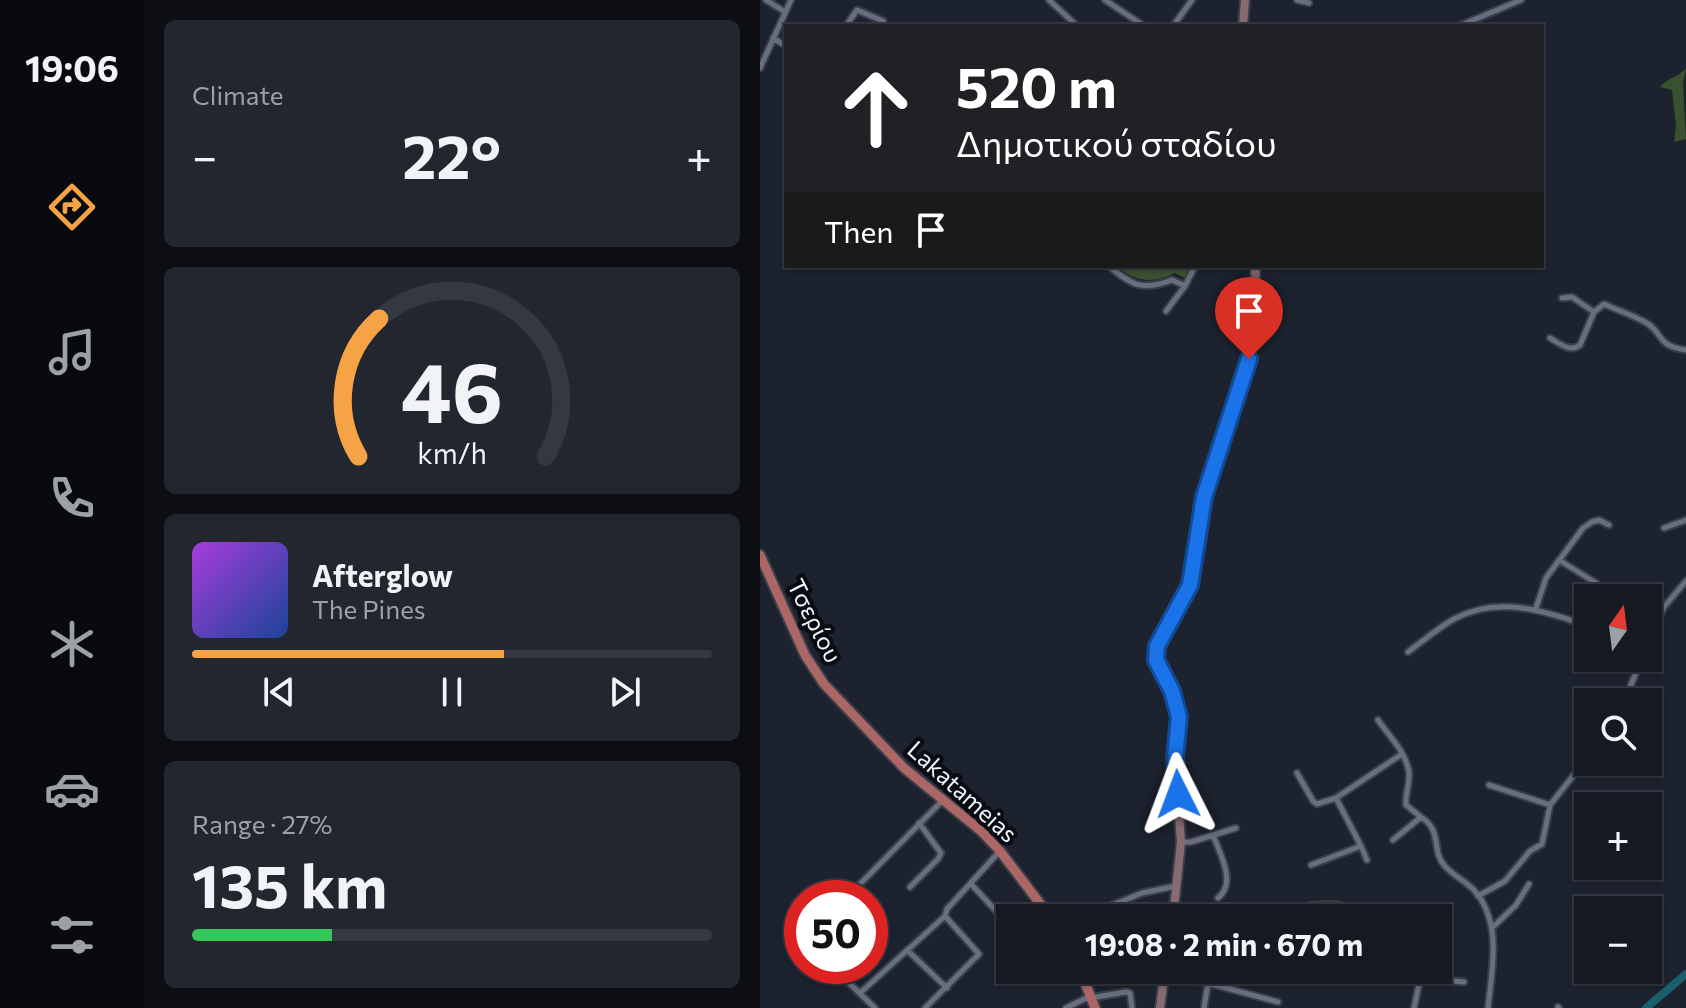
<!DOCTYPE html>
<html lang="en">
<head>
<meta charset="utf-8">
<style>
  body { margin:0; font-family:Commissioner,sans-serif; background:#22272f; color:#f1f3f6; height:100vh; display:flex; flex-direction:column; font-size:30px; white-space:nowrap }
  * { box-sizing:border-box; margin:0 }
  p { font-size:26px; color:#9da1a5 }
  .icon { flex:none; width:44px; height:44px; fill:none; stroke:currentColor; stroke-width:2; stroke-linecap:round; stroke-linejoin:round }
  .map { position:relative; flex:1; overflow:hidden }
  .details { display:flex; flex-direction:column; gap:20px; padding:20px; background:#0c0e13; width:616px }
  .details>* { flex:none }
  .guide { position:absolute; left:24px; top:24px; width:760px; height:244px; border-radius:0px; box-shadow:0 2px 6px #0004,0 0 0 2px #343840; background:#202124; color:#fff; overflow:hidden }
  .needle { width:52px; rotate:14deg }
  .controls { position:absolute; left:814px; top:584px; display:grid; gap:16px }
  .controls a { display:grid; place-items:center; width:88px; height:88px; border-radius:0px; background:#151a22; box-shadow:0 2px 6px #0004,0 0 0 2px #343840; font-size:40px }
  .speed { position:absolute; left:24px; top:880px; display:flex; gap:16px; font-size:40px; font-weight:700; text-align:center }
  .speed>* { display:grid; place-content:center; width:104px; height:104px; border-radius:50%; background:#151a22; box-shadow:0 2px 6px #0004,0 0 0 2px #343840; line-height:1 }
  .speed .limit { border:12px solid #d22; background:#fff; color:#111 }
  .pin { position:absolute; display:grid; place-items:center; width:68px; height:68px; color:#fff; margin:-82px -34px; border-radius:50% 50% 50% 0; rotate:-45deg; box-shadow:0 0 8px #0007 }
  .pin .icon { rotate:45deg }
  .me { position:absolute; width:88px; margin:-44px; rotate:357deg; stroke-linejoin:round; filter:drop-shadow(0 0 6px #0008) }
  .turn { display:flex; align-items:center; gap:28px; height:168px; padding:0 40px; font-size:36px }
  .turn .icon { width:104px; height:104px; stroke-width:2.5 }
  .turn b { display:block; font-size:56px; line-height:68px }
  .then { display:flex; align-items:center; height:76px; padding:0 40px; background:#0003; gap:16px; font-size:30px }
  .big { font-size:60px; font-weight:700; line-height:1.1 }
  .details .widget { flex:1; display:flex; flex-direction:column; justify-content:center; gap:12px; min-width:0; padding:0 28px; border-radius:12px; background:#22272f }
  .details .dial { align-items:center; gap:0 }
  .dial svg { height:208px; overflow:visible; fill:none; stroke:#343840; stroke-width:7; stroke-linecap:round; text-anchor:middle }
  .dial text { fill:#f1f3f6; stroke:none }
  .song { display:flex; align-items:center; gap:24px }
  .cover { width:96px; height:96px; border-radius:12px; background:linear-gradient(135deg,hsl(280 70% 55%),hsl(220 70% 35%)) }
  .played { height:8px; border-radius:4px; background:linear-gradient(90deg,#f5a345 60%,#343840 60%) }
  .keys { display:flex; justify-content:space-around; direction:ltr }
  .heat { display:flex; justify-content:space-between; align-items:center; font-size:44px; direction:ltr }
  .charge { height:12px; border-radius:6px; background:linear-gradient(90deg,#34c759 27%,#343840 0) }
  .trip { position:absolute; left:236px; top:904px; width:456px; height:80px; border-radius:0px; background:#151a22; box-shadow:0 2px 6px #0004,0 0 0 2px #343840; font-weight:700; line-height:80px; text-align:center }
  main { display:flex; flex:1; min-height:0 }
  .tab-bar { display:flex; flex-direction:column; width:144px; justify-content:space-around; align-items:center; background:#080a0e; color:#9da1a5 }
  .tab-bar .icon { width:56px; height:56px }
  .tab-bar .selected { color:#f5a345 }
  .tab-bar b { font-size:36px; color:#f1f3f6 }
  .map>svg:first-child { display:block }
  .green { fill:#3a5130 }
  .lines { fill:none; stroke-linecap:round; stroke-linejoin:round }
  .river { stroke:#1a5f6c; stroke-width:8 }
  .minor-casing { stroke:#3a3e49; stroke-width:9 }
  .secondary-casing { stroke:#3a3e49; stroke-width:12 }
  .primary-casing { stroke:#3a3e49; stroke-width:13 }
  .minor { stroke:#676e7d; stroke-width:5 }
  .secondary { stroke:#896a71; stroke-width:8 }
  .primary { stroke:#ab6665; stroke-width:9 }
  .route-casing { stroke:#114b97; stroke-width:20 }
  .route { stroke:#1a73e8; stroke-width:14 }
  .labels { text-anchor:middle; stroke-width:8; stroke-linejoin:round; paint-order:stroke }
  .street-label { font-size:24px; fill:#f1f5fe; stroke:#090c11 }
</style>
</head>
<body>
<main>
<nav class="tab-bar">
<b>19:06</b>
<svg class="icon selected" aria-label="directions" viewBox="0 0 24 24"><path d="M12 3l9 9-9 9-9-9zM9 14v-3h6M13 9l2 2-2 2"/></svg>
<svg class="icon" aria-label="music" viewBox="0 0 24 24"><path d="M9 18V5l10-2v13"/><circle cx="6" cy="18" r="3"/><circle cx="16" cy="16" r="3"/></svg>
<svg class="icon" aria-label="phone" viewBox="0 0 24 24"><path d="M5 4h4l2 5-3 2q2 4 5 5l2-3 5 2v4C11 20 4 13 5 4z"/></svg>
<svg class="icon" aria-label="climate" viewBox="0 0 24 24"><path d="M12 3v18M4 7l16 10M4 17L20 7"/></svg>
<svg class="icon" aria-label="car" viewBox="0 0 24 24"><path d="M5 17H2v-5l4-1 3-4h7l3 4 3 1v5h-3M9 17h6M6 11h13"/><circle cx="7" cy="17" r="2"/><circle cx="17" cy="17" r="2"/></svg>
<svg class="icon" aria-label="filters" viewBox="0 0 24 24"><path d="M4 7h16M4 17h16"/><circle cx="9" cy="7" r="2"/><circle cx="15" cy="17" r="2"/></svg>
</nav>
<section class="details">
<div class="widget"><p>Climate</p>
<div class="heat"><a>−</a><b class="big">22°</b><a>+</a></div>
</div>
<div class="widget dial"><svg viewBox="0 0 100 80">
<path d="M14 69A42 42 0 1 1 86 69"/>
<path d="M14 69A42 42 0 0 1 22 16" stroke="#f5a345"/>
<text x="50" y="56" font-size="32" font-weight="700">46</text>
<text x="50" y="72" font-size="11">km/h</text>
</svg></div>
<div class="widget">
<div class="song"><i class="cover"></i><div><b>Afterglow</b><p>The Pines</p></div></div>
<div class="played"></div>
<div class="keys"><svg class="icon" aria-label="previous" viewBox="0 0 24 24"><path d="M18 5L8 12l10 7zM5 5v14"/></svg><svg class="icon" aria-label="pause" viewBox="0 0 24 24"><path d="M8 5v14M16 5v14"/></svg><svg class="icon" aria-label="next" viewBox="0 0 24 24"><path d="M6 5l10 7-10 7zM19 5v14"/></svg></div>
</div>
<div class="widget"><p>Range · 27%</p><b class="big">135 km</b><div class="charge"></div></div>
</section>
<div class="map">
<svg width="926" height="1008" viewBox="0 0 926 1008">
  <rect width="100%" height="100%" fill="#1c222e"/>
  <!-- green -->
  <path class="green" d="M926,68L923,84L926,139L914,142L916,126L912,90L900,87C908,77 918,78 926,68Z
    M357,266H433L427,279L415,273C393,284 375,282 357,266Z"/>
  <g class="lines">
    <!-- river -->
    <path class="river" d="M886,1008L926,974"/>
    <!-- minor casing -->
    <g class="minor-casing">
      <path id="minor" d="M6,0L25,12
        M289,0L315,24
        M345,0L384,26
        M537,0L549,3
        M86,26L97,10L123,21
        M413,26L432,0
        M699,26L761,0
        M13,38L26,46
        M0,68L31,0
        M349,266C372,286 383,291 412,280L425,286
        M802,298L812,297L834,312
        M406,311L425,286L435,266
        M790,338C799,343 810,353 820,345L834,312L844,304C857,310 872,315 885,322C904,332 895,346 926,350
        M904,528L926,520
        M799,560L836,583L838,586L836,596
        M776,608L786,578L823,528L832,522L839,520L849,525
        M888,642L904,607L926,581
        M648,652C663,641 678,628 694,619C738,595 784,611 828,626
        M864,702L882,658
        M618,720C629,736 646,752 649,772C650,784 645,794 646,805L661,817
        M857,762L865,768
        M537,773L553,801L557,804L576,798L642,754
        M729,785L790,805
        M576,798L601,846
        M453,835C460,854 477,883 458,898
        M633,840L661,817C683,831 671,850 684,865C692,875 704,880 713,889C743,921 732,969 728,1008
        M421,842H431L476,828
        M551,865L601,846L607,860
        M211,884L250,926
        M78,886L90,892L97,887L183,800
        M150,887L178,859L181,853L159,823
        M718,896L745,881L770,851L782,844L790,805L828,757
        M362,901L368,918
        M343,909L382,893L416,886
        M274,918L286,909
        M496,918H503
        M514,918C524,907 562,903 578,905C588,907 599,912 608,918
        M733,927L756,905L769,884
        M147,950L187,988
        M404,978L448,983L518,1002
        M661,978L704,982
        M89,983L115,1008
        M100,993L185,916L187,909L239,852
        M798,1007L799,1008
        M165,1008L219,954L185,916
        M306,1008L324,999L366,992L370,993L372,1008
        M444,1008L448,983
        M654,1008L662,970"/>
    </g>
    <!-- secondary casing -->
    <g class="secondary-casing">
      <path id="secondary" d="M483,26L485,0
        M413,918L421,842L416,778L419,717L412,691L396,660L397,646L430,585L444,497L489,359L497,309L495,266
        M400,1008L405,970"/>
    </g>
    <!-- primary casing -->
    <g class="primary-casing">
      <path id="primary" d="M0,555L45,655L64,684L144,768L221,831L240,851L291,918
        M320,970L335,1008"/>
    </g>
    <!-- minor -->
    <use href="#minor" class="minor"/>
    <!-- secondary -->
    <use href="#secondary" class="secondary"/>
    <!-- primary -->
    <use href="#primary" class="primary"/>
  </g>
  <g class="lines">
    <!-- route casing -->
    <g class="route-casing">
      <path id="route" d="M418,794L415,758L419,717L412,691L396,660L397,646L430,585L444,497L489,359"/>
    </g>
    <!-- route -->
    <use href="#route" class="route"/>
  </g>
  <g class="labels">
    <!-- street labels -->
    <g class="street-label">
      <text transform="translate(54 621) rotate(63)" y="8">Τσερίου</text>
      <text transform="translate(202 792) rotate(42)" y="8">Lakatameias</text>
    </g>
  </g>
</svg>
<div class="controls">
<a><svg class="needle" viewBox="-14 -14 28 28"><path d="M0-13l5 13h-10z" fill="#e53935"/><path d="M0 13l5-13h-10z" fill="#9da1a5"/></svg></a>
<a><svg class="icon" aria-label="search" viewBox="0 0 24 24"><circle cx="10" cy="10" r="6"/><path d="M15 15l6 6"/></svg></a>
<a>+</a>
<a>−</a>
</div>
<div class="speed"><div class="limit">50</div></div>
<div class="pin" style="left:489px;top:359px;background:#d93025"><svg class="icon" aria-label="arrive" viewBox="0 0 24 24"><path d="M6 21V4h12l-3 4 3 4H6"/></svg></div>
<svg class="me" style="left:418px;top:794px" viewBox="-20 -20 40 40"><path d="M0-17L14 15 0 8-14 15z" fill="#1a73e8" stroke="#fff" stroke-width="4"/></svg>
<div class="trip">19:08 · 2 min · 670 m</div>
<div class="guide">
<div class="turn"><svg class="icon" aria-label="ahead" viewBox="0 0 24 24"><path d="M12 20V5M6 11l6-6 6 6"/></svg><div><b>520 m</b>Δημοτικού σταδίου</div></div>
<div class="then">Then<svg class="icon" aria-label="arrive" viewBox="0 0 24 24"><path d="M6 21V4h12l-3 4 3 4H6"/></svg></div>
</div>
</div>
</main>
</body>
</html>
